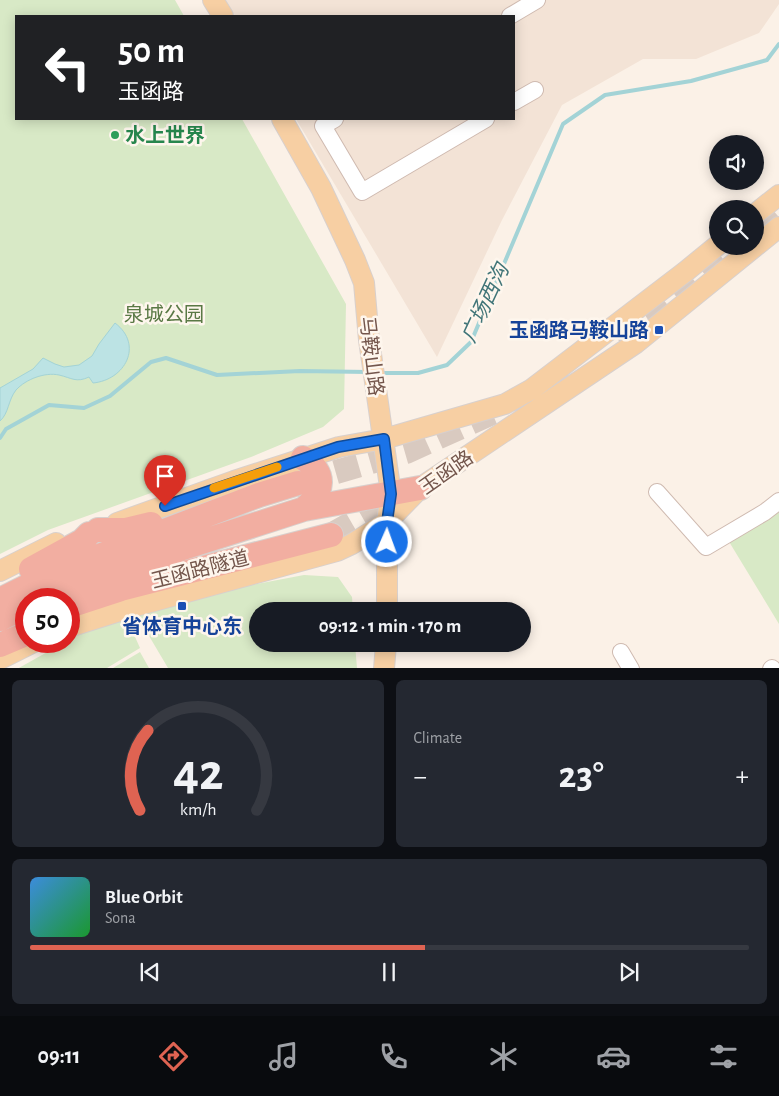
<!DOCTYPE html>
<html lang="en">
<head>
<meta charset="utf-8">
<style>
  body { margin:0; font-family:"Alegreya Sans","Noto Sans SC",sans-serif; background:#242831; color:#f1f3f6; height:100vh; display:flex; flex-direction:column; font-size:19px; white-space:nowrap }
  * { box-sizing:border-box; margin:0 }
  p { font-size:16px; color:#9ea1a6 }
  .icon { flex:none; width:28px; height:28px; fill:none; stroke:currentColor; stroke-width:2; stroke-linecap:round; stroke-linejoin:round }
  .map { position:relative; height:668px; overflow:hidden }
  .sheet { display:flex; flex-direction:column; gap:12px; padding:12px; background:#0d0f14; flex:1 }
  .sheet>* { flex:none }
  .banner { position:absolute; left:15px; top:15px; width:500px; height:105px; border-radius:0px; box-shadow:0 2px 12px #0003; background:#202124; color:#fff; overflow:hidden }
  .tools { position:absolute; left:709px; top:135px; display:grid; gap:10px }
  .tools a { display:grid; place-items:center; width:55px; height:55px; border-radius:50%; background:#171b24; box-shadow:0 2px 12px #0003; font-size:25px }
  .speed { position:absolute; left:15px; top:588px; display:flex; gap:10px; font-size:25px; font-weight:700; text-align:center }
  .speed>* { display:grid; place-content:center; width:65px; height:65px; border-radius:50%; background:#171b24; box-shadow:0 2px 12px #0003; line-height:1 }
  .speed .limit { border:8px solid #d22; background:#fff; color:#111 }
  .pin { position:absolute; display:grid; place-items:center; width:42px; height:42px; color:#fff; margin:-51px -21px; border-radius:50% 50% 50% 0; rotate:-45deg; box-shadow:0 0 5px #0007 }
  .pin .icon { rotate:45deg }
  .me { position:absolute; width:55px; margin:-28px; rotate:2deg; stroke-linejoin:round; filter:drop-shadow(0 0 4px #0008) }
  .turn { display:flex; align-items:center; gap:18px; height:105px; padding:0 20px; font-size:22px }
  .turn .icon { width:65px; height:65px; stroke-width:2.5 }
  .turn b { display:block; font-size:35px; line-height:42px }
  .big { font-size:38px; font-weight:700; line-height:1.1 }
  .sheet .card { flex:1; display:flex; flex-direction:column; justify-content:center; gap:8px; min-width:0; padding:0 18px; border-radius:8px; background:#242831 }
  .sheet .dial { align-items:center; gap:0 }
  .dial svg { height:130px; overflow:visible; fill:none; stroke:#363941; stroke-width:7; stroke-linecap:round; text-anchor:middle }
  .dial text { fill:#f1f3f6; stroke:none }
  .song { display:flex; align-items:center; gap:15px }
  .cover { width:60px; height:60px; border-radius:8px; background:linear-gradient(135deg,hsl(210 70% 55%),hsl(130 70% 35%)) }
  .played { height:5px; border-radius:2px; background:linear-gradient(90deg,#df6352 55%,#363941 55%) }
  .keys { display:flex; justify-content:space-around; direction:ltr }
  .heat { display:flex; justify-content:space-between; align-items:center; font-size:28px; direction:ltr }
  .sheet .tiles { flex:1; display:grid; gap:12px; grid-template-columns:1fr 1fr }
  .card:last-child { grid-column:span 2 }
  .trip { position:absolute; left:249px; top:602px; width:282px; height:50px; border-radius:25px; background:#171b24; box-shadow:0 2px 12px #0003; font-weight:700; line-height:50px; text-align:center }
  .menu { display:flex; height:80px; justify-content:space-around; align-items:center; background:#090b0e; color:#9ea1a6 }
  .menu .icon { width:35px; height:35px }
  .menu .active { color:#df6352 }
  .menu b { font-size:22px; color:#f1f3f6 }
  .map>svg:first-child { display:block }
  .residential { fill:#f3e3d6 }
  .green { fill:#d8e9c6 }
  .water { fill:#bce3e4; stroke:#a3d3d6 }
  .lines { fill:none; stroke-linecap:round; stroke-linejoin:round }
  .stream { stroke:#a3d3d6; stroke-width:4 }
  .highway-tunnel { stroke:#d9cac0; stroke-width:24; stroke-dasharray:24 12; stroke-linecap:butt }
  .minor-casing { stroke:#cfbab0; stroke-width:18 }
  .major-casing { stroke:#d8d0cd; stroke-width:22 }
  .highway-casing { stroke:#d8d0cd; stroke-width:26 }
  .minor { stroke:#fff; stroke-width:16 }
  .major { stroke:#f7cfa3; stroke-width:20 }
  .highway { stroke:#f2aea1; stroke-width:24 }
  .route-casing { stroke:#114b97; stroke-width:12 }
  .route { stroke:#1a73e8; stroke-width:9 }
  .slow { stroke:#f59e0b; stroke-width:9 }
  .leisure-dot { fill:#2e9e5b; stroke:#fef6ed; stroke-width:2 }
  .transit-dot { fill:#1a4fb4; stroke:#fef6ed; stroke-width:2 }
  .labels { text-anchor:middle; stroke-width:5; stroke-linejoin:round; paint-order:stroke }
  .leisure-label { font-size:20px; font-weight:bold; fill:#27864d; stroke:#fef6ed; text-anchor:start }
  .park-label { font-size:20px; fill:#5a7945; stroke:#fef6ed }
  .transit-label { font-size:20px; font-weight:bold; fill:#164399; stroke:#fef6ed; text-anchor:end }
  .street-label { font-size:20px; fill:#74564c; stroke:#fef6ed }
  .water-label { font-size:21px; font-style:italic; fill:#417578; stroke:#fef6ed }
</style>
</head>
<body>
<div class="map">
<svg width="779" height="669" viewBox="0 0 779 669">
  <rect width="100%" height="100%" fill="#fbf1e7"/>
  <!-- residential -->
  <path class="residential" d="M225,0H779V4L759,33L696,59H643L562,105L502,220L437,357L296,119H514V16H235Z"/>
  <!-- green -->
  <path class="green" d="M0,0H175L184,16H16V119H242L346,304L344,409L323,427L251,457L48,530L0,554Z
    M779,496V624L728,540Z
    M304,575L338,577L352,597L353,611H258V644H355L357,668H168L139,619L135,607Z
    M124,612L140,648L107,668L17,669L117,613Z
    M140,652L149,668H113Z"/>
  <!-- water -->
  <path class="water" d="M115,323C144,345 125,380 93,383L89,377C76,383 72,378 59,375C45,372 26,379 16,390C8,400 9,413 0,421V388L33,369L43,358L55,364L64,367L79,365L92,356L99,344Z"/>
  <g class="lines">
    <!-- stream -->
    <path class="stream" d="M380,373H418L447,365L471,342L563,124L605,95L691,81L767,60L779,44
      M0,438L6,429L49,405L84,408L110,396L151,362L166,358L217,375L300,371L368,372"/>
    <!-- highway-tunnel -->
    <path class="highway-tunnel" d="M755,226L779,206
      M615,335L653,310L731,246
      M301,482L406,452L492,413
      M331,535L406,492"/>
    <!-- minor casing -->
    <g class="minor-casing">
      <path id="minor" d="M510,16L537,0
        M514,102L535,90
        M335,119L323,126L362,192L486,119
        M657,492L706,547L765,512L779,501
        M621,652L631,669
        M771,669L772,668"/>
    </g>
    <!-- major casing -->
    <g class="major-casing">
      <path id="major" d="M213,0L223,16
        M282,119L321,188L355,260L364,283L369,340L391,494L387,522V611
        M755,214L779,195
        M117,523L234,481L339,447L384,439L505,404L532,389L685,272L718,245
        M0,571L56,543
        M69,627L132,607L337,551L352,544L387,522L420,488L636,343L779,227
        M0,659L36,641
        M384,669L386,644"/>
    </g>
    <!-- highway casing -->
    <g class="highway-casing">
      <path id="highway" d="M303,458C327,473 324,492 304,509
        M98,530H126L151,524
        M31,569L82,541L89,534
        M42,599L90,578L304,509L420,488
        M0,600L52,574L259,495L298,483
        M69,606L121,589L331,535
        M0,619L26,606
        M0,645L26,634"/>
    </g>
    <!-- minor -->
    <use href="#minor" class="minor"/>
    <!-- major -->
    <use href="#major" class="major"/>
    <!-- highway -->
    <use href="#highway" class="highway"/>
  </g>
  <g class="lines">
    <!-- route casing -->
    <g class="route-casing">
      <path id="route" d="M165,506L338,447L384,439L391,494L387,522V542"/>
    </g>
    <!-- route -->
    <use href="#route" class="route"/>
    <!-- slow -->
    <path class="slow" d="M214,488L277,467"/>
  </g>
  <!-- markers -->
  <circle class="leisure-dot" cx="115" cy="135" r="5"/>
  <g class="transit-dot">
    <rect x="654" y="325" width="10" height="10" rx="2.5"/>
    <rect x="177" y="601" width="10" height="10" rx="2.5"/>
  </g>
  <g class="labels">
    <!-- leisure labels -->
    <g class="leisure-label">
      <text x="125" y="142">水上世界</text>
    </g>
    <!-- park labels -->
    <g class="park-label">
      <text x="164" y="321">泉城公园</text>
    </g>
    <!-- transit labels -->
    <g class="transit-label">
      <text x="649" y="337">玉函路马鞍山路</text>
      <text x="182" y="633" text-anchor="middle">省体育中心东</text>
    </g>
    <!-- street labels -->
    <g class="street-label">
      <text transform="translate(372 356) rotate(83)" y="7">马鞍山路</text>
      <text transform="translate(446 472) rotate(-35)" y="7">玉函路</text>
      <text transform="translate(200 569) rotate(-14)" y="7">玉函路隧道</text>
    </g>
    <!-- water labels -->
    <g class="water-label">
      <text transform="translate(485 303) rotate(-65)" y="7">广场西沟</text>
    </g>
  </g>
</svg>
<div class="tools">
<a><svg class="icon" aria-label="sound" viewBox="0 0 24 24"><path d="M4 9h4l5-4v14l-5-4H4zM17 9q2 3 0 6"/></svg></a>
<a><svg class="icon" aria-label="search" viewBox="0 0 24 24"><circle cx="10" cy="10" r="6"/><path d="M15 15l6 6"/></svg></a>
</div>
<div class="speed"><div class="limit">50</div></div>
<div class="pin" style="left:165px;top:506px;background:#d93025"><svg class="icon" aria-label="arrive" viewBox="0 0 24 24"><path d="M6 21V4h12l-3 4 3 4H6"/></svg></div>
<svg class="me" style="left:387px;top:542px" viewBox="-20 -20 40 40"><circle r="17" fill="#1a73e8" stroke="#fff" stroke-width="3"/><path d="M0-11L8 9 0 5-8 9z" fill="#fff"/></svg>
<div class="trip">09:12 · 1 min · 170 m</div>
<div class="banner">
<div class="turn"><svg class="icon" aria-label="left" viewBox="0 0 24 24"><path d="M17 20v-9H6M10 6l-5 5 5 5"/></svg><div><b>50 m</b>玉函路</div></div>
</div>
</div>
<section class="sheet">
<div class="tiles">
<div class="card dial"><svg viewBox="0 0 100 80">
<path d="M14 69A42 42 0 1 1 86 69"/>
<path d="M14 69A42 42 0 0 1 19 20" stroke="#df6352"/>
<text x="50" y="56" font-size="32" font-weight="700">42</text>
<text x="50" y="72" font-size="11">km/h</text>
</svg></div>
<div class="card"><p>Climate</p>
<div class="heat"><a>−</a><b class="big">23°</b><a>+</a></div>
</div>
<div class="card">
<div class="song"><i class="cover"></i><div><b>Blue Orbit</b><p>Sona</p></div></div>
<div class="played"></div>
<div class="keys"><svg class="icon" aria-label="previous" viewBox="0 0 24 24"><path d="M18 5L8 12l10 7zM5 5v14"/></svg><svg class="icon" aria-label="pause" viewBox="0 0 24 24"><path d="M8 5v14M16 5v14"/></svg><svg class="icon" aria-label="next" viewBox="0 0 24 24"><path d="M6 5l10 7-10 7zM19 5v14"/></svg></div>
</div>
</div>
</section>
<nav class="menu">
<b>09:11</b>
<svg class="icon active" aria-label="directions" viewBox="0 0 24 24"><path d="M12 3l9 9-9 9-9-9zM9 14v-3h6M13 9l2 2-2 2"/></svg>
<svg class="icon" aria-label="music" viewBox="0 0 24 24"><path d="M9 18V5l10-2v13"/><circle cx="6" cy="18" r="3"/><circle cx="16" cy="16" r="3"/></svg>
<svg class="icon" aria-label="phone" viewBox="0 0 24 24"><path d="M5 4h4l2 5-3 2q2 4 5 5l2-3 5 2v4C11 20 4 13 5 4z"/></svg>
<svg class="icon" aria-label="climate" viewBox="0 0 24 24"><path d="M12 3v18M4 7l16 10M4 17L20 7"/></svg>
<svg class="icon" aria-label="car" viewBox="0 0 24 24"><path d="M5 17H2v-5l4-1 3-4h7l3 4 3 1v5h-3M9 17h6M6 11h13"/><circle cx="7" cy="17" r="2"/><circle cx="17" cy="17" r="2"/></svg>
<svg class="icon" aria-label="filters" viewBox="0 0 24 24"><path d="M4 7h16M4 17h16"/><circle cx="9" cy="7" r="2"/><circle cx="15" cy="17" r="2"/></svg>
</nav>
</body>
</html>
